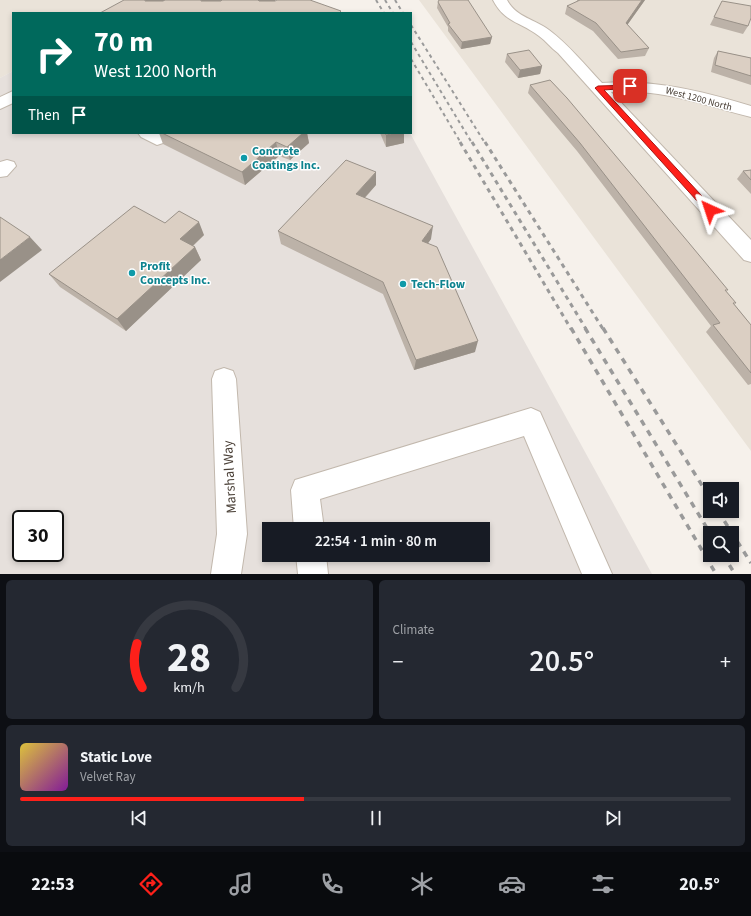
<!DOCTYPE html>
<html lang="en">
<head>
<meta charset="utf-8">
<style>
  body { margin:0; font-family:"Source Sans 3",sans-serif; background:#242831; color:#f1f3f6; height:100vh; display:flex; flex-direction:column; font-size:15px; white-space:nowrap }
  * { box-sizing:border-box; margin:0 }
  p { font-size:13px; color:#9ea1a6 }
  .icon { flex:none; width:22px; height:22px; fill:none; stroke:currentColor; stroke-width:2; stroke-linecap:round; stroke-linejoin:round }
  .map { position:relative; height:574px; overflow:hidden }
  .sheet { display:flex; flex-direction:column; gap:6px; padding:6px; background:#0d0f14; flex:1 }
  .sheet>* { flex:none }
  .hud { position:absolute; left:12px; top:12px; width:400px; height:122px; border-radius:0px; box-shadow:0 2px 6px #0003; background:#00695c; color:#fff; overflow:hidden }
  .controls { position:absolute; left:703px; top:482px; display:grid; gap:8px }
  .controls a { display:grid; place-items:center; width:36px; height:36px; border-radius:0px; background:#171b24; box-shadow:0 2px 6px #0003; font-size:20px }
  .speed { position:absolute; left:12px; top:510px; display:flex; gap:8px; font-size:20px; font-weight:700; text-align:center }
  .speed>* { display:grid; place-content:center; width:52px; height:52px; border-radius:50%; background:#171b24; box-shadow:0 2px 6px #0003; line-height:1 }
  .speed .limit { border:2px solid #111; border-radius:6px; background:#fff; color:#111 }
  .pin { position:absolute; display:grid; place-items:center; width:34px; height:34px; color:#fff; margin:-17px; border-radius:8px; box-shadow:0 2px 6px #0006 }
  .me { position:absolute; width:44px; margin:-22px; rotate:318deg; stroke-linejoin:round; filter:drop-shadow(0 0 3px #0008) }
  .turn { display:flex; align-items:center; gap:14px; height:84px; padding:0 16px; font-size:18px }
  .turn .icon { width:52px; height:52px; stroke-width:2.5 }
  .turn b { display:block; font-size:28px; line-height:34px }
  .then { display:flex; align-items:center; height:38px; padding:0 16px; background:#0003; gap:8px; font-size:15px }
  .big { font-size:30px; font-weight:600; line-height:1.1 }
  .sheet .card { flex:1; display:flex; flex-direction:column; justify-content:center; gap:6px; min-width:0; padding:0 14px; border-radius:6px; background:#242831 }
  .sheet .dial { align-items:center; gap:0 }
  .dial svg { height:104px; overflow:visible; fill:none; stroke:#363941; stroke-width:7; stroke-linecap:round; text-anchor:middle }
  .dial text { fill:#f1f3f6; stroke:none }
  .song { display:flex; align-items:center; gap:12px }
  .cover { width:48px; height:48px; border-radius:6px; background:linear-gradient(135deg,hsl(50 70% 55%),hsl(290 70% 35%)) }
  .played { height:4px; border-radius:2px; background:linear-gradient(90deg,#fe201a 40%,#363941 40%) }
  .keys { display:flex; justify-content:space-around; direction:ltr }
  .heat { display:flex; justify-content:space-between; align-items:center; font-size:22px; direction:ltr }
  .sheet .tiles { flex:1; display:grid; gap:6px; grid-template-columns:1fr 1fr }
  .card:last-child { grid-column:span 2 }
  .trip { position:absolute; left:262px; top:522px; width:228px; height:40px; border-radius:0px; background:#171b24; box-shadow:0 2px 6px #0003; font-weight:600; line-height:40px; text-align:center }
  .tabs { display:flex; height:64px; justify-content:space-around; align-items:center; background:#090b0e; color:#9ea1a6 }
  .tabs .icon { width:28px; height:28px }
  .tabs .current { color:#fe201a }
  .tabs b { font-size:18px; color:#f1f3f6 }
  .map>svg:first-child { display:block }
  .residential { fill:#eae3d9 }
  .industrial { fill:#e6e0dc; fill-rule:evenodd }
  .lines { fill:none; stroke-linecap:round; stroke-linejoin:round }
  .minor-casing { stroke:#c2b8ad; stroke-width:2 }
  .minor { fill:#fff; fill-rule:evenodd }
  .rail-far2 { stroke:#9a9a9a; stroke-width:2; stroke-dasharray:3.5 3.5; stroke-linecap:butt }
  .rail-far1 { stroke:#9a9a9a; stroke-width:3; stroke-dasharray:4.5 4.5; stroke-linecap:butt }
  .rail { stroke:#9a9a9a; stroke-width:3.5; stroke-dasharray:6 6; stroke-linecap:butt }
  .wall { fill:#bcb2a8 }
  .shaded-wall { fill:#999188 }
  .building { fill:#dbcfc3; stroke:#999188 }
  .route { fill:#fe201a; stroke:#a51511 }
  .culture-dot { fill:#0f9aa8; stroke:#fff; stroke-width:1.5 }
  .labels { text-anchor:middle; stroke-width:3; stroke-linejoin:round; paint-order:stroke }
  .far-street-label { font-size:10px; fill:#4b4138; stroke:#fff }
  .culture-label { font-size:12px; font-weight:bold; fill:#0d838f; stroke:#fff; text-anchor:start }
  .near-street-label { font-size:14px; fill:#4b4138; stroke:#fff }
</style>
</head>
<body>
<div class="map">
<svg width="751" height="574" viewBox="0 0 751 574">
  <rect width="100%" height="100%" fill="#f6f1eb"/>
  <!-- residential -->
  <path class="residential" d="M0,0H141L118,13H13V71L0,78Z
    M419,0H751V451Z"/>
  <!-- industrial -->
  <path class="industrial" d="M13,71V133H410L652,574H0V78ZM21,519H55V553H21ZM269,529H483V555H269Z"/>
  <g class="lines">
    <!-- minor casing -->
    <g class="minor-casing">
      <path id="minor" d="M493,0H507C516,17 534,19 549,30C569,45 585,65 602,83C654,79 702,91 751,106V117C704,105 661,88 611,92L751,240V262L744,260L558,53C551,48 546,41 539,36C521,22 505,23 493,0Z
        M13,91V103L0,109V97Z
        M138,133H174L163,143L157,145L141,137Z
        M7,160L14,162L16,166L7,176L0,177V162Z
        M224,368L233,371L236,379L247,534L241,574H211L217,534L212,379L215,371Z
        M531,408L540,412L612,574H582L524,436L320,499L324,529H294L291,490L295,480Z
        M296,555H326L328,574H298Z"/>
    </g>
    <!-- minor -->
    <use href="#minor" class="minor"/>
    <!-- rail-far2 -->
    <path class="rail-far2" d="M376,0L384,13
      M385,0L393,13
      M395,0L403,13
      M411,25L485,143
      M411,42L472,143
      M411,59L461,143"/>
    <!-- rail-far1 -->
    <path class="rail-far1" d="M460,142L571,329
      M472,142L586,329
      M485,142L603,329"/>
    <!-- rail -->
    <path class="rail" d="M571,328L716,574
      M585,328L710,533
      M603,328L710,498
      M718,511L751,563
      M723,555L735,574"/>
  </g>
  <!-- wall -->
  <path class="wall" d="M577,0H645L627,25L649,48L645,56L618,59L593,31L565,14L567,6L577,2Z
    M722,1L748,26L743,34L710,25Z
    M438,2L492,37L490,44L461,49L448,31V27L437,8Z
    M718,51L751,58V85L711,72L714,58Z
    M507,54L542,66L540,74L518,78L505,62Z
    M530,85L726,291L734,304L751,325V384L748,385L706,332L711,326L577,151L528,93Z
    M159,133H307L309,143L290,160L279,156L245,185L163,144Z
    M380,133H404V143L386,147Z
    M751,170V194L737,179L743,171Z
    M376,185L365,198L431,239L428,243L475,352L414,370L383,294L281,244L278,231Z
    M165,223L204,235L193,246L195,247L201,260L126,331L60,287L49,274Z"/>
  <!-- shaded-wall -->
  <path class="shaded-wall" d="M145,0H166L149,12Z
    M201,0H222L205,12Z
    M258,0H275V1L260,12Z
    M642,0H645L623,31L626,23Z
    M492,37L490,44L461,49L462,42Z
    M542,66L540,74L518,78L520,70Z
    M297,133H307L309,143L290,160L287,147Z
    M397,133H404V143L386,147V135Z
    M276,142L279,156L245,185L242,172Z
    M376,172V185L356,207V194Z
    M199,222L204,235L186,252L180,239Z
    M433,226L431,239L421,253L422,241Z
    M30,237L42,250L0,282V260Z
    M195,247L201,260L126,331L117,319Z
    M478,341L475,352L414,370L416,360Z"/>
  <!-- building -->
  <path class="building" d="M124,0H145V1H163L165,0H201V1H221L222,0H258L259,1H275L277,0H310L341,11L339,13H100Z
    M439,0H468L492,37L462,42L448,24L450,23L438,2Z
    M580,0H642L626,23L649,48L621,52L596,23L567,6Z
    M722,1L751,6V18L748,26L714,17Z
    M529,50L542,66L520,70L507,54Z
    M718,51L751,58V76L715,65Z
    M550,80L567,98L689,243L728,290H725L736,303H733L751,325V373L713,325L720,323L580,143L530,85Z
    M162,133H303L287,147L276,142L242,172Z
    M385,133H397L386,135Z
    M346,160L376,172L356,194L433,226L422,241L437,247L478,341L416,360L383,282L278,231Z
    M751,170V180L743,171Z
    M134,206L165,223L179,211L199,222L180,239L195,247L117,319L49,274Z
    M0,217L30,237L0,260Z"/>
  <!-- route -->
  <path class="route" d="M633,85V88H630L604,90L713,208V212H707L595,88L598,86Z"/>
  <!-- markers -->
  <g class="culture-dot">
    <circle cx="244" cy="158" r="4"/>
    <circle cx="132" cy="273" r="4"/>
    <circle cx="403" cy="284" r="4"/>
  </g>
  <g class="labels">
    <!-- far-street labels -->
    <g class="far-street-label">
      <text transform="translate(699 98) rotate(15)" y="4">West 1200 North</text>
    </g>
    <!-- culture labels -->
    <g class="culture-label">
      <text x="252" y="155">Concrete<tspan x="252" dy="14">Coatings Inc.</tspan></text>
      <text x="140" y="270">Profit<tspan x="140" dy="14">Concepts Inc.</tspan></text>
      <text x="411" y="288">Tech-Flow</text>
    </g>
    <!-- near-street labels -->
    <g class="near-street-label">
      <text transform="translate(229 477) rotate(-93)" y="5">Marshal Way</text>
    </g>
  </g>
</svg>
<div class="controls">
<a><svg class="icon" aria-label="sound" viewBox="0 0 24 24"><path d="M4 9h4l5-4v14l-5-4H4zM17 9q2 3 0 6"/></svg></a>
<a><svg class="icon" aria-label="search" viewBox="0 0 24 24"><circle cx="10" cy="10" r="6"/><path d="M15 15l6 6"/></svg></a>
</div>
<div class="speed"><div class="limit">30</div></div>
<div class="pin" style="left:630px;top:86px;background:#d93025"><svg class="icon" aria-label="arrive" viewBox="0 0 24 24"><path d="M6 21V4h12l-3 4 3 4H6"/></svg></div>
<svg class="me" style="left:710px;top:210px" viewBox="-20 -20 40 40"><path d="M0-17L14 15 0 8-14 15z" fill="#fe201a" stroke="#fff" stroke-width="4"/></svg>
<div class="trip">22:54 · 1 min · 80 m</div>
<div class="hud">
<div class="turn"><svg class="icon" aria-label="right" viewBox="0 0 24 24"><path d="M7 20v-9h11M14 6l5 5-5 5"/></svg><div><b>70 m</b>West 1200 North</div></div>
<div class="then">Then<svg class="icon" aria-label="arrive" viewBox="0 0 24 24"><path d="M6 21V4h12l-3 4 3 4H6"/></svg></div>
</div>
</div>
<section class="sheet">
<div class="tiles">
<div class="card dial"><svg viewBox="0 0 100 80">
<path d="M14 69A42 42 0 1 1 86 69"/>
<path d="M14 69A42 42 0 0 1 10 35" stroke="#fe201a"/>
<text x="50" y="56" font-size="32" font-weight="700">28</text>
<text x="50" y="72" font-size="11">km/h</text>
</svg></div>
<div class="card"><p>Climate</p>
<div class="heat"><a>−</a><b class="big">20.5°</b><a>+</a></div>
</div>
<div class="card">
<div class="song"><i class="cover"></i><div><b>Static Love</b><p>Velvet Ray</p></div></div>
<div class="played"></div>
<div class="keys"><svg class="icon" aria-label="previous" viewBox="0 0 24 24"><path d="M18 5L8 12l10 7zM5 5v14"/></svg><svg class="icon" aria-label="pause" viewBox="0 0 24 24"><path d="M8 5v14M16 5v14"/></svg><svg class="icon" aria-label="next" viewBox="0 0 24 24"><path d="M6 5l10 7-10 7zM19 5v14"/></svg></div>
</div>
</div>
</section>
<nav class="tabs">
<b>22:53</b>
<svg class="icon current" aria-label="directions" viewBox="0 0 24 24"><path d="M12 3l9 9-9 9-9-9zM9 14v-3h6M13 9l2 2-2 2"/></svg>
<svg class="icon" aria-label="music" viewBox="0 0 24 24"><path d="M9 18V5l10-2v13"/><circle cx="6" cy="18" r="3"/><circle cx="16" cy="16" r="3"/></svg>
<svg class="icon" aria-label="phone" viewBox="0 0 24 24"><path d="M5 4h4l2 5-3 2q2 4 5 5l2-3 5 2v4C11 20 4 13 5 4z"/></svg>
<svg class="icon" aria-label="climate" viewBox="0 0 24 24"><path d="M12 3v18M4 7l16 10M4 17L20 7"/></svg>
<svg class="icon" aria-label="car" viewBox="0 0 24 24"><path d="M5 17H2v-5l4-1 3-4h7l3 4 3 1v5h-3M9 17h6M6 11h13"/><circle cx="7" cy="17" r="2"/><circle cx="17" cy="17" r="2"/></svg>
<svg class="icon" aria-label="filters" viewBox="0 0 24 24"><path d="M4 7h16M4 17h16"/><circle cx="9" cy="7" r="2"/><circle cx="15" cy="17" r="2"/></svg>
<b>20.5°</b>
</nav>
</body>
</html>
